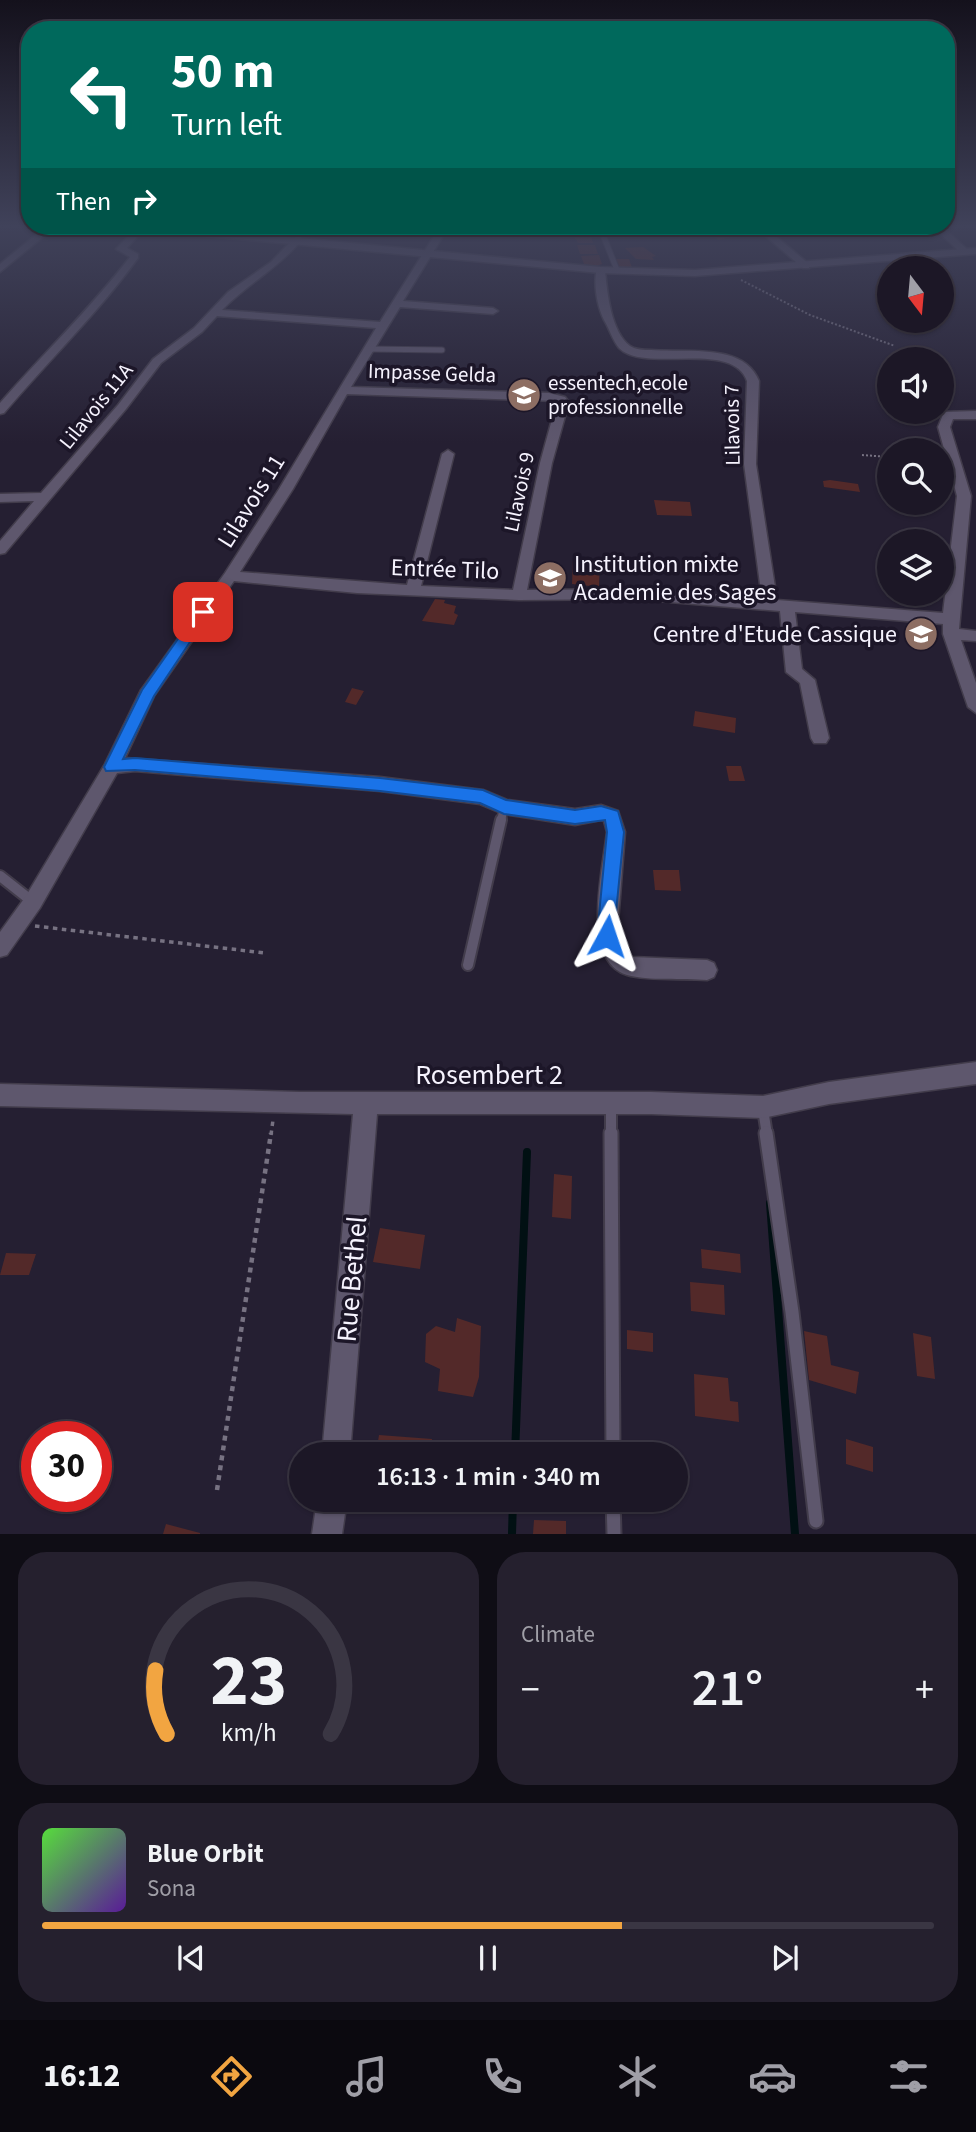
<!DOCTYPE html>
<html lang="en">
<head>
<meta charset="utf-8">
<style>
  body { margin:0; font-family:"Source Sans 3",sans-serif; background:#25202e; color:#f1f3f6; height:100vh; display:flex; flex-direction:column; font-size:26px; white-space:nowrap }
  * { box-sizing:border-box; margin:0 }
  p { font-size:23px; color:#a09fa7 }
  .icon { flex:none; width:38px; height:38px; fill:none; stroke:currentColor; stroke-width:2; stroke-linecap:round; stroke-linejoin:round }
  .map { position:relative; height:1534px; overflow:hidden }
  .details { display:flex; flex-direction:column; gap:18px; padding:18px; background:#0f0d15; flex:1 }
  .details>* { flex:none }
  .banner { position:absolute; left:21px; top:21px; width:934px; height:214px; border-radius:28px; box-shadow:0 2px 5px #0004,0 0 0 2px #3a3643; background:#00695c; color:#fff; overflow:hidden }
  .needle { width:46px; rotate:164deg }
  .tools { position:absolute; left:877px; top:256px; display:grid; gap:14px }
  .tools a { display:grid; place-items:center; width:77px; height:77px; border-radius:50%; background:#1c1726; box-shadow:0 2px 5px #0004,0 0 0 2px #3a3643; font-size:35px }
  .speed { position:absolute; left:21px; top:1421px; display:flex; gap:14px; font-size:35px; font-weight:700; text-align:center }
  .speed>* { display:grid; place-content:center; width:91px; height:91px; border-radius:50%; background:#1c1726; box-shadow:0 2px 5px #0004,0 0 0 2px #3a3643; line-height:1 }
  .speed .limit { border:10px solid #d22; background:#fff; color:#111 }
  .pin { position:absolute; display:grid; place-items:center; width:60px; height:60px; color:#fff; margin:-30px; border-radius:14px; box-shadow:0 4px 10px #0006 }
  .me { position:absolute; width:77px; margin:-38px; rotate:5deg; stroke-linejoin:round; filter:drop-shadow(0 0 5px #0008) }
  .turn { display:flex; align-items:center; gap:24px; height:147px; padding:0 35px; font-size:32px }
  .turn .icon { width:91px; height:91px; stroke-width:2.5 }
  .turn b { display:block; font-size:49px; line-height:60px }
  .then { display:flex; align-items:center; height:66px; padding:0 35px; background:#0003; gap:14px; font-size:26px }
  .big { font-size:52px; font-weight:600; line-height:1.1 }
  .details .tile { flex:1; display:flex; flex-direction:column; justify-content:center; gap:10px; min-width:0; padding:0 24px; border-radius:28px; background:#25202e }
  .details .dial { align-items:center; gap:0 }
  .dial svg { height:182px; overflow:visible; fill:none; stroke:#3a3643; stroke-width:7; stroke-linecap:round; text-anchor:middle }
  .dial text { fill:#f1f3f6; stroke:none }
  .song { display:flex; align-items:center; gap:21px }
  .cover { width:84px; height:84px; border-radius:10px; background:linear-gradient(135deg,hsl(110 70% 55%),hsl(270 70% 35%)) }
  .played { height:7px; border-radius:4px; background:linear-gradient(90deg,#f2a541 65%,#3a3643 65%) }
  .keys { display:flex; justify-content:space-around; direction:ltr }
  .heat { display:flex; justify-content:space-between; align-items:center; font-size:38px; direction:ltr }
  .details .tiles { flex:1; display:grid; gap:18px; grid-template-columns:1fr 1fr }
  .tile:last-child { grid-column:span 2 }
  .trip { position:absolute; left:289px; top:1442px; width:399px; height:70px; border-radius:35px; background:#1c1726; box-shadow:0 2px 5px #0004,0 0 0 2px #3a3643; font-weight:600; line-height:70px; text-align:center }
  .tab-bar { display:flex; height:112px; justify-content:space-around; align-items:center; background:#0b090f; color:#a09fa7 }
  .tab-bar .icon { width:49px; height:49px }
  .tab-bar .on { color:#f2a541 }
  .tab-bar b { font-size:32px; color:#f1f3f6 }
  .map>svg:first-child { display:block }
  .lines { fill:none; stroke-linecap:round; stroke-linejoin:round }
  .stream { stroke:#011013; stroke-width:8 }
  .building { fill:#532929 }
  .service-far3-casing { stroke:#423c4b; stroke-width:7 }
  .service-far2-casing { stroke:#423c4b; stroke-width:11 }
  .service-far1-casing { stroke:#423c4b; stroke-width:14 }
  .service-casing { stroke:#423c4b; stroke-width:17 }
  .minor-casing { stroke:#423c4b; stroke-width:3 }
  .secondary-casing { stroke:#423c4b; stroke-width:3 }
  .path-far2 { stroke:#777282; stroke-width:2; stroke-dasharray:2 2; stroke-linecap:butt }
  .path-far1 { stroke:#777282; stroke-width:3.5; stroke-dasharray:4.5 4.5; stroke-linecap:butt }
  .path { stroke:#777282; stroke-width:4.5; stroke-dasharray:5 5; stroke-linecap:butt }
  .service-far3 { stroke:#5e576d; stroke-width:5 }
  .service-far2 { stroke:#5e576d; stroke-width:8 }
  .service-far1 { stroke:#5e576d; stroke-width:10 }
  .service { stroke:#5e576d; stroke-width:13 }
  .minor { fill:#5e576d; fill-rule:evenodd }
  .secondary { fill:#5e576d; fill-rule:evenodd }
  .route { fill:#1a73e8; stroke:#114b97; stroke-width:2 }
  .labels { text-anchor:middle; stroke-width:7; stroke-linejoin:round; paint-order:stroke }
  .far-street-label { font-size:21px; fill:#f6f3fe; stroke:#1c1628 }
  .far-poi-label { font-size:21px; fill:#f6f3fe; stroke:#1c1628; text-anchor:start }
  .street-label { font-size:24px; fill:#f6f3fe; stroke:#1c1628 }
  .poi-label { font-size:24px; fill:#f6f3fe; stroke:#1c1628; text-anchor:start }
  .near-street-label { font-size:28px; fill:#f6f3fe; stroke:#1c1628 }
</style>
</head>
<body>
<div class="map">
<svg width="976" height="1534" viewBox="0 0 976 1534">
  <rect width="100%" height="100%" fill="#251f32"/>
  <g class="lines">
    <!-- stream -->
    <path class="stream" d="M770,1203L795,1534
      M515,1454L527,1152
      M512,1534L513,1500"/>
  </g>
  <!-- building -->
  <path class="building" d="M727,229L743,234L718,240L710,231Z
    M572,233L590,234L593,243H578Z
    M577,245H595L598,254H580Z
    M643,247L656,256L652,257L654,260L636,259L625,248Z
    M599,255L602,264L596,266L584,264L581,256Z
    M616,259H629L632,268H620Z
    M830,480L858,484L860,492L824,487L823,481Z
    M654,500L690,502L692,516L657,515Z
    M573,559H600L599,587L572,584Z
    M435,599L445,600L444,603L456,606L454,613L458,615L454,625L422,621Z
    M352,688L364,691L356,705L345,702Z
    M695,711L736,718L735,733L693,726Z
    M726,766H741L745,781H729Z
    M653,870H679L681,891L655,890Z
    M554,1174L572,1176L571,1219L552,1217Z
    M380,1228L425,1235L420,1269L373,1262Z
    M701,1249L740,1254L741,1273L702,1268Z
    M6,1253L36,1254L29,1275H0Z
    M690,1282L724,1285L725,1315L691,1311Z
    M457,1318L481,1326L479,1377L473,1397L438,1391L440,1369L425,1362L426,1334L436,1326L455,1332Z
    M627,1330L653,1333V1352L627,1349Z
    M804,1331L827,1336L831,1365L859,1372L856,1394L809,1380Z
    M913,1333L931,1337L935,1379L917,1376Z
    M694,1374L728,1378L730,1401L738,1402L739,1422L695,1416Z
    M379,1435L432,1439L431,1454H376Z
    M846,1439L873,1447V1472L846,1464Z
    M534,1520L566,1521V1534H533Z
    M166,1524L200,1533V1534H163Z"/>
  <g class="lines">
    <!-- service-far3 casing -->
    <g class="service-far3-casing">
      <path id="service-far3" d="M603,235L617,270
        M295,242L305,228
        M370,349L442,350"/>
    </g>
    <!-- service-far2 casing -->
    <g class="service-far2-casing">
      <path id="service-far2" d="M501,821L504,807"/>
    </g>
    <!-- service-far1 casing -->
    <g class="service-far1-casing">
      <path id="service-far1" d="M0,876L33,902
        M468,965L501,820
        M611,1104V1135
        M763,1109L767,1135"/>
    </g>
    <!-- service casing -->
    <g class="service-casing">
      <path id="service" d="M611,1133L613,1454
        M766,1133L792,1312L816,1521
        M613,1500L614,1534"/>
    </g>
    <!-- minor casing -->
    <g class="minor-casing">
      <path id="minor" d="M44,228H54L0,272V264Z
        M136,228H145L127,248L138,254V258C98,313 49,360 4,413L0,414V403C43,354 90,309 130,257L116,249Z
        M439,228H448L403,301L493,308L498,311L493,314L400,307L351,387L549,393L565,397L569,402L552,463L527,590L633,589L762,599L744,464L747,381C732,339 644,374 619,348C613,341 609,328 604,320C597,306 593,283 597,268L605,270C607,292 611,332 630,346C636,350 644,350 651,350C685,353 744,342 759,381L756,464L777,600L943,613L957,496L938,427L944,412L976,411V419H953L950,427L971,496L959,629L976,631V641L961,640L976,683V713L968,707L943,634V624L795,612L802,669L815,680L829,738L826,743H814L811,738L800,683L786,672L780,611L633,599L519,600L357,593L234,581L154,696L125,758L380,777L483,790L507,800L575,809L601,805L618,811L625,832L617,936L624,951L632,957L707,960L714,963L717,970L714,977L707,980C683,978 648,981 627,975C580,961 603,868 607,832L604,821L601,820L575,825L504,814L480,804L380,791L135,771L117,773L40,908L7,955L0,957V932L26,896L105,764L141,690L225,573L279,489L376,328L217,316L202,332L161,363L126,409L5,553L0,554V541L34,501L0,502V494L41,493L118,405L153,359L194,328L228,292L271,262L292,240L300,242C277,269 246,285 222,310L380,322ZM347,394L557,401L540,463L513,590L421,586L454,454L448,450L442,454L407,585L240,572L293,489Z
        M756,228H766L809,264V268H803Z
        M934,228H944L968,250V254H962Z
        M976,1062V1084L829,1104L763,1118L651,1114H377L350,1454H322L353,1114L0,1106V1084L300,1092H651L763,1096L829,1082Z
        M317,1500H347L342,1534H312Z"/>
    </g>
    <!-- secondary casing -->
    <g class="secondary-casing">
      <path id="secondary" d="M148,228H193L600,267L695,270L976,248V254L695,276L600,273L153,231Z"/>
    </g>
    <!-- path-far2 -->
    <path class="path-far2" d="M741,280L810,315L895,346
      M862,455L889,457"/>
    <!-- path-far1 -->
    <path class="path-far1" d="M35,926L265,953
      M271,1135L273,1120"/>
    <!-- path -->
    <path class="path" d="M217,1490L271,1133"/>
    <!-- service-far3 -->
    <use href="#service-far3" class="service-far3"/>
    <!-- service-far2 -->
    <use href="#service-far2" class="service-far2"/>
    <!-- service-far1 -->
    <use href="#service-far1" class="service-far1"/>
    <!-- service -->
    <use href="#service" class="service"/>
    <!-- minor -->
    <use href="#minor" class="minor"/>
    <!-- secondary -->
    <use href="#secondary" class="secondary"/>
  </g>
  <!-- sky -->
  <linearGradient id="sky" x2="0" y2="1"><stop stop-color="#14111c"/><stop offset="0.51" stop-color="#40425a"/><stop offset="1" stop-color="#40425a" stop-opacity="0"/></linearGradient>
  <rect width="976" height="443" fill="url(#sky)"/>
  <!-- route -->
  <path class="route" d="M203,608L210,612L154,696L123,759L135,758L380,778L483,790L506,800L575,810L601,806L618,811L624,832L613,942L607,944L600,942L597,936L607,832L605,820L575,824L504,814L480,803L380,791L135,770L106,771L104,767L142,690L199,609Z"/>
  <!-- icons -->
  <defs>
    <g id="school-disc" transform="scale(1.75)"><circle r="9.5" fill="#8d6e63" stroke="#1c1628"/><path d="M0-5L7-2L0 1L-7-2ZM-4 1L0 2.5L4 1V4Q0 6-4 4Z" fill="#fff"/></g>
  </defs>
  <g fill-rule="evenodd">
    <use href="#school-disc" x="524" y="395"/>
    <use href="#school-disc" x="550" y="578"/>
    <use href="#school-disc" x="921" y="634"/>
  </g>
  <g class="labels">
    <!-- far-street labels -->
    <g class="far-street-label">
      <text transform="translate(432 373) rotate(2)" y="7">Impasse Gelda</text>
      <text transform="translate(96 406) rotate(-51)" y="7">Lilavois 11A</text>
      <text transform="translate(732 425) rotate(-91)" y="7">Lilavois 7</text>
      <text transform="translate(519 492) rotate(-78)" y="7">Lilavois 9</text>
    </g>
    <!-- far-poi labels -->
    <g class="far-poi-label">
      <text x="548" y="390">essentech,ecole<tspan x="548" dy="24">professionnelle</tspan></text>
    </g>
    <!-- street labels -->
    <g class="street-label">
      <text transform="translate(251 501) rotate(-58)" y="8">Lilavois 11</text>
      <text transform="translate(445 569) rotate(2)" y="8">Entrée Tilo</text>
    </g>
    <!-- poi labels -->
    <g class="poi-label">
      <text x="574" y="572">Institution mixte<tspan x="574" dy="28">Academie des Sages</tspan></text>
      <text x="897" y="642" text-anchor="end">Centre d'Etude Cassique</text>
    </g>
    <!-- near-street labels -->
    <g class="near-street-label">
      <text x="489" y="1084">Rosembert 2</text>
      <text transform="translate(351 1279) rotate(-85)" y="10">Rue Bethel</text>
    </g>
  </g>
</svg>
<div class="tools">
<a><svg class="needle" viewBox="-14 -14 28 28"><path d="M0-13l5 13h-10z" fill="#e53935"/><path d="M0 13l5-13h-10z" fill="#a09fa7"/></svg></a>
<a><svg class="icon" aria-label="sound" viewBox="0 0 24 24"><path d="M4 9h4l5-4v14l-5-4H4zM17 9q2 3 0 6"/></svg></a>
<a><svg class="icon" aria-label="search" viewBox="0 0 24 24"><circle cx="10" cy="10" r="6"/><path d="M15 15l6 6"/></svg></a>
<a><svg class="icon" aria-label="layers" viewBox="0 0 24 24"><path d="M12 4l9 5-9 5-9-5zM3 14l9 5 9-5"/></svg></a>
</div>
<div class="speed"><div class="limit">30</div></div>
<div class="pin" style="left:203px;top:612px;background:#d93025"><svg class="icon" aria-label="arrive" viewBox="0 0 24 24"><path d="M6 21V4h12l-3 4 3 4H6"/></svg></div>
<svg class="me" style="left:607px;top:936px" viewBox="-20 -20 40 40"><path d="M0-17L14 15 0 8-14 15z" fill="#1a73e8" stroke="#fff" stroke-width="4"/></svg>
<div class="trip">16:13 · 1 min · 340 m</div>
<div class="banner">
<div class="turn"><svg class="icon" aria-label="left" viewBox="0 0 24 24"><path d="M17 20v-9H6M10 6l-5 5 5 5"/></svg><div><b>50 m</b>Turn left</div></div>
<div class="then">Then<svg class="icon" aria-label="right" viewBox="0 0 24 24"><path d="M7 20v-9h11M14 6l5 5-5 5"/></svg></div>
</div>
</div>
<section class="details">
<div class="tiles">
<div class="tile dial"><svg viewBox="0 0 100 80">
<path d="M14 69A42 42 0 1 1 86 69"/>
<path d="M14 69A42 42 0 0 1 9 41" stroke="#f2a541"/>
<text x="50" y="56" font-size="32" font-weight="700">23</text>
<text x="50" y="72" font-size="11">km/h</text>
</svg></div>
<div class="tile"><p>Climate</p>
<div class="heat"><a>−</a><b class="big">21°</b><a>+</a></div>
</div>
<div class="tile">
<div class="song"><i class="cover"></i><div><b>Blue Orbit</b><p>Sona</p></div></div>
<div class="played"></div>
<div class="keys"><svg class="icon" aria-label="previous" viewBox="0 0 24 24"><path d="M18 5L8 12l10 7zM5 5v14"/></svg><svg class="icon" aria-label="pause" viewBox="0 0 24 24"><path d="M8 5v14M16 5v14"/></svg><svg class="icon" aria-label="next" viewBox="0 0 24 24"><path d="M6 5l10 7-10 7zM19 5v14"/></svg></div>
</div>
</div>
</section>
<nav class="tab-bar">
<b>16:12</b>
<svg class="icon on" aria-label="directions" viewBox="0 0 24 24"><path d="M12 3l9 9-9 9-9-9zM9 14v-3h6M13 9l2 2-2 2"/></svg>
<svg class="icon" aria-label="music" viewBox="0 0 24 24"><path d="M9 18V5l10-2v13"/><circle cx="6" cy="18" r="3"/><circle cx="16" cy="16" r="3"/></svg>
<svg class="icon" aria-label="phone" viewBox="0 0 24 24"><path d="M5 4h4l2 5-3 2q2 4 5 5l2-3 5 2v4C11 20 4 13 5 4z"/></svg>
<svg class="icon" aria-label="climate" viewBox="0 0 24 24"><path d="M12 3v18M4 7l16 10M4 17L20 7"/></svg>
<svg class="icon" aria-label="car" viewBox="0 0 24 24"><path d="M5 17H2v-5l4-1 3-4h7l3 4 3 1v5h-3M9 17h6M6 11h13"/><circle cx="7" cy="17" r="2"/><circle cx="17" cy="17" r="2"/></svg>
<svg class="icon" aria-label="filters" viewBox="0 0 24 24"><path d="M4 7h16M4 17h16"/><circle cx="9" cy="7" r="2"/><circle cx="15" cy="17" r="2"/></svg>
</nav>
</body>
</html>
